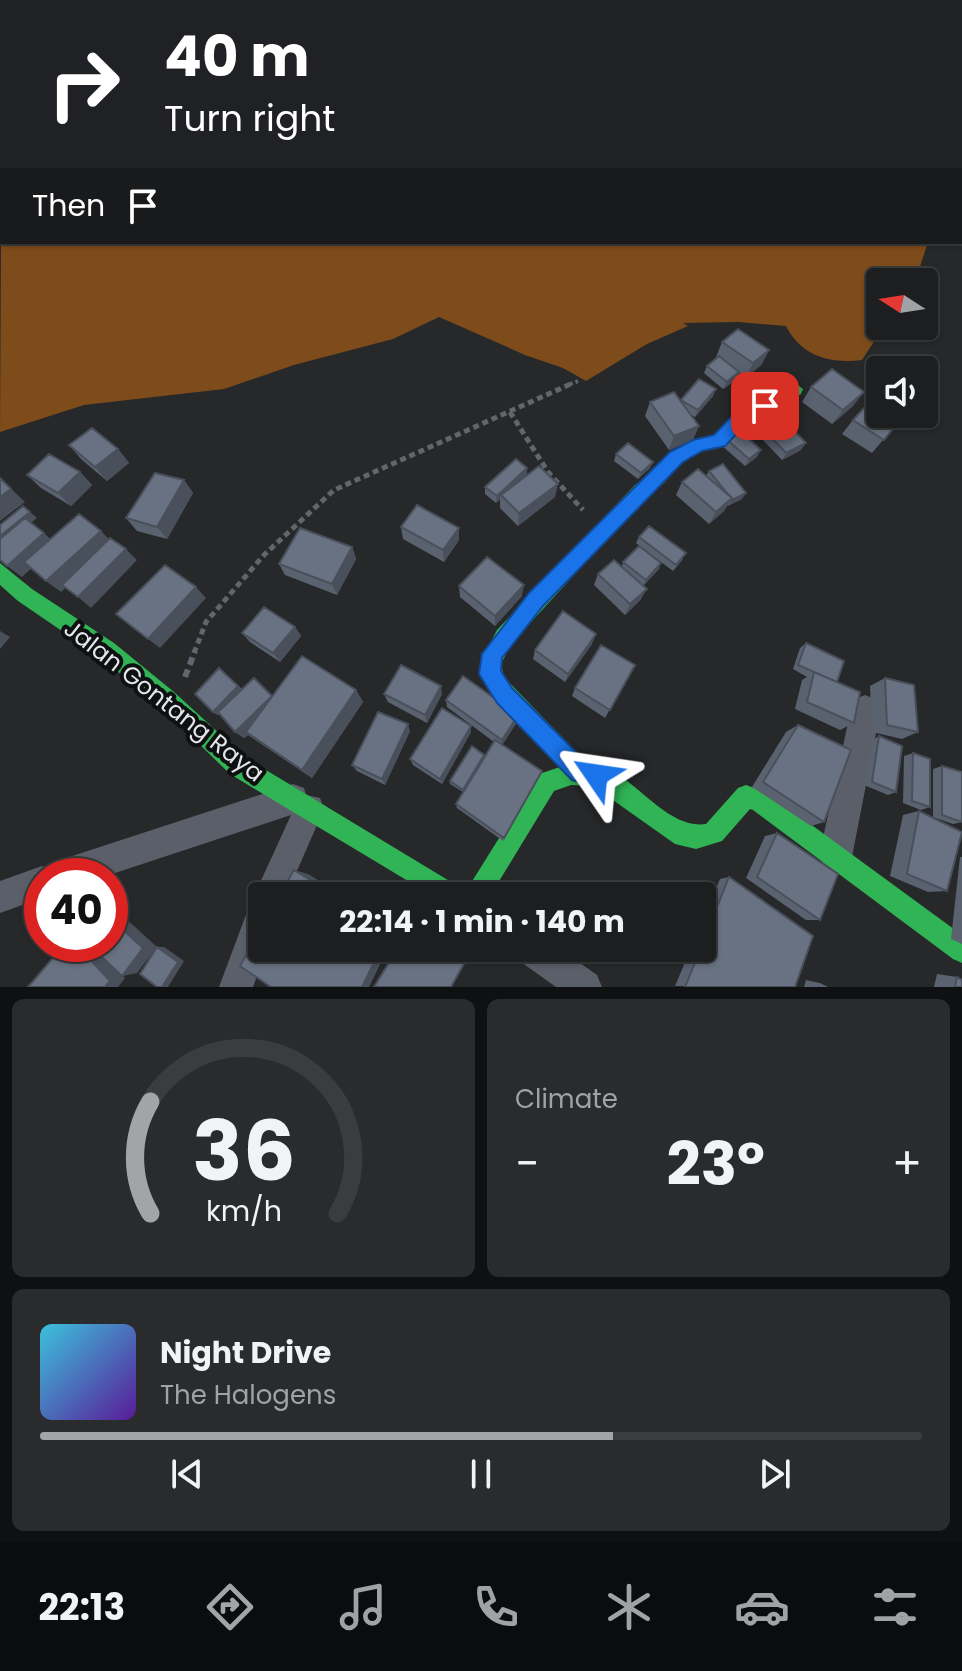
<!DOCTYPE html>
<html lang="en">
<head>
<meta charset="utf-8">
<style>
  body { margin:0; font-family:Poppins,sans-serif; background:#292b2d; color:#f1f3f6; height:100vh; display:flex; flex-direction:column; font-size:30px; white-space:nowrap }
  * { box-sizing:border-box; margin:0 }
  p { font-size:26px; color:#a0a2a5 }
  .icon { flex:none; width:44px; height:44px; fill:none; stroke:currentColor; stroke-width:2; stroke-linecap:round; stroke-linejoin:round }
  .map { position:relative; height:987px; overflow:hidden }
  .side { display:flex; flex-direction:column; gap:12px; padding:12px; background:#0f1012; flex:1 }
  .side>* { flex:none }
  .top-card { position:absolute; left:0px; top:0px; width:962px; height:244px; box-shadow:0 2px 6px #0004,0 0 0 2px #3a3c3e; background:#202124; color:#fff; overflow:hidden }
  .needle { width:52px; rotate:282deg }
  .buttons { position:absolute; left:866px; top:268px; display:grid; gap:16px }
  .buttons a { display:grid; place-items:center; width:72px; height:72px; border-radius:8px; background:#1c1e20; box-shadow:0 2px 6px #0004,0 0 0 2px #3a3c3e; font-size:40px }
  .speed { position:absolute; left:24px; top:858px; display:flex; gap:16px; font-size:40px; font-weight:700; text-align:center }
  .speed>* { display:grid; place-content:center; width:104px; height:104px; border-radius:50%; background:#1c1e20; box-shadow:0 2px 6px #0004,0 0 0 2px #3a3c3e; line-height:1 }
  .speed .limit { border:12px solid #d22; background:#fff; color:#111 }
  .pin { position:absolute; display:grid; place-items:center; width:68px; height:68px; color:#fff; margin:-34px; border-radius:16px; box-shadow:0 4px 12px #0006 }
  .me { position:absolute; width:88px; margin:-44px; rotate:302deg; stroke-linejoin:round; filter:drop-shadow(0 0 6px #0008) }
  .turn { display:flex; align-items:center; gap:28px; height:168px; padding:0 32px; font-size:36px }
  .turn .icon { width:104px; height:104px; stroke-width:2.5 }
  .turn b { display:block; font-size:56px; line-height:68px }
  .then { display:flex; align-items:center; height:76px; padding:0 32px; background:#0003; gap:16px; font-size:30px }
  .big { font-size:60px; font-weight:700; line-height:1.1 }
  .side .widget { flex:1; display:flex; flex-direction:column; justify-content:center; gap:12px; min-width:0; padding:0 28px; border-radius:12px; background:#292b2d }
  .side .dial { align-items:center; gap:0 }
  .dial svg { height:208px; overflow:visible; fill:none; stroke:#3a3c3e; stroke-width:7; stroke-linecap:round; text-anchor:middle }
  .dial text { fill:#f1f3f6; stroke:none }
  .song { display:flex; align-items:center; gap:24px }
  .cover { width:96px; height:96px; border-radius:12px; background:linear-gradient(135deg,hsl(190 70% 55%),hsl(270 70% 35%)) }
  .played { height:8px; border-radius:4px; background:linear-gradient(90deg,#a2a4a6 65%,#3a3c3e 65%) }
  .keys { display:flex; justify-content:space-around; direction:ltr }
  .heat { display:flex; justify-content:space-between; align-items:center; font-size:44px; direction:ltr }
  .side .tiles { flex:1; display:grid; gap:12px; grid-template-columns:1fr 1fr }
  .widget:last-child { grid-column:span 2 }
  .trip { position:absolute; left:248px; top:882px; width:468px; height:80px; border-radius:8px; background:#1c1e20; box-shadow:0 2px 6px #0004,0 0 0 2px #3a3c3e; font-weight:700; line-height:80px; text-align:center }
  .tab-bar { display:flex; height:128px; justify-content:space-around; align-items:center; background:#0b0c0d; color:#a0a2a5 }
  .tab-bar .icon { width:56px; height:56px }
  .tab-bar .active { color:#a2a4a6 }
  .tab-bar b { font-size:36px; color:#f1f3f6 }
  .map>svg:first-child { display:block }
  .water { fill:#7e4b1b }
  .lines { fill:none; stroke-linecap:round; stroke-linejoin:round }
  .path-far2 { stroke:#62656b; stroke-width:4; stroke-dasharray:5 3; stroke-linecap:butt }
  .path-far1 { stroke:#62656b; stroke-width:5; stroke-dasharray:6 4; stroke-linecap:butt }
  .path { stroke:#62656b; stroke-width:6; stroke-dasharray:8 5; stroke-linecap:butt }
  .street { fill:#5b5f69; fill-rule:evenodd }
  .fast { fill:#30b455; fill-rule:evenodd }
  .wall { fill:#5a6270 }
  .shaded-wall { fill:#4a505b }
  .building { fill:#697282; stroke:#4a505b; stroke-width:2 }
  .route { fill:#1a73e8; stroke:#114b97; stroke-width:2 }
  .labels { text-anchor:middle; stroke-width:8; stroke-linejoin:round; paint-order:stroke }
  .near-street-label { font-size:24px; fill:#e4e6e9; stroke:#0f1012 }
</style>
</head>
<body>
<div class="map">
<svg width="962" height="987" viewBox="0 0 962 987">
  <rect width="100%" height="100%" fill="#26282a"/>
  <!-- water -->
  <path class="water" d="M158,0H962V199L960,201V2H150Z
    M2,45V242H928L915,282H880V326H884L862,360C830,364 801,356 786,326L739,322L683,323L688,326L647,344L586,381L563,368L525,355L439,317L393,339L294,365L224,389L84,405L0,432Z"/>
  <g class="lines">
    <!-- path-far2 -->
    <path class="path-far2" d="M568,385L578,381"/>
    <!-- path-far1 -->
    <path class="path-far1" d="M510,412L548,472L583,510
      M194,653L206,622L264,555L334,490L573,383"/>
    <!-- path -->
    <path class="path" d="M185,677L195,651"/>
    <!-- street -->
    <path class="street" d="M865,695L875,699L879,709L877,728L852,857L847,868L836,873L825,868L820,857L823,838L851,709L855,699Z
      M293,784L304,788L306,795L320,798L324,809L286,896H262V948H267L253,987H219L250,904L256,902L254,896L259,885L291,815L106,876H42V898L0,913V881L42,866L47,868L60,860Z
      M513,948H559L597,975L602,987H556L518,960Z"/>
    <!-- fast -->
    <path class="fast" d="M795,383L803,389L801,394L745,425L725,446L703,451L682,462L664,483L647,495L511,644L501,664L504,677L587,763C630,765 662,830 706,824L738,788L746,785L768,793L962,935V963L953,959L753,810L750,809L722,841L696,849L675,844L593,786L571,785L554,791L490,896H433L230,774L160,706L100,657L18,601L0,585V563L32,589L114,643L174,692L246,758L466,891L539,774L560,767L488,690L480,663L497,630L635,485L652,473L670,452L693,440L714,435L733,415Z"/>
  </g>
  <!-- wall -->
  <path class="wall" d="M0,0H90L91,2H2V10L0,9Z
    M722,342L769,350L761,365L746,378L739,373L736,380L723,389L704,373L707,366L717,358L716,357Z
    M811,387L853,406L832,424L802,402Z
    M713,396L695,417L690,414L693,440L669,450L645,416L650,402H681V400Z
    M905,414L872,453L842,434L853,420Z
    M766,432L801,450L782,460L762,439Z
    M724,437L757,457L745,466L720,444Z
    M69,445L118,449L129,463L107,481L81,459Z
    M616,454L650,468L638,479L614,461Z
    M709,471L742,499L727,506L724,511L709,524L676,495L682,482L706,476Z
    M80,472L92,485L71,506L41,488L27,475Z
    M527,475L521,480L555,497L518,526L500,508V499L496,503L485,494V487Z
    M184,480L193,493L167,539L137,531L126,518Z
    M401,527L459,528V540L444,562L403,539Z
    M639,537L683,559L673,571L636,543Z
    M352,547L356,559L337,595L285,575L279,564Z
    M623,562L659,569L643,586L641,599L625,615L594,585L598,574L622,567Z
    M459,586L522,596L495,626L460,597Z
    M295,627L301,636L280,662L250,642L242,633Z
    M806,643L837,682L854,723L840,730L795,709L802,680L807,677L793,669L800,648Z
    M592,644L565,682L533,659L535,650Z
    M635,665L605,718L572,696L575,688Z
    M219,668L242,689L272,697L356,690L363,702L312,778L248,735L244,738L235,732L219,714L218,715L213,712Z
    M885,678L918,732L902,739L872,732L870,686Z
    M384,694H442L427,723L388,702Z
    M446,700L517,722L502,745L540,776L503,841L457,808L456,804L463,792L450,784V781L484,757L494,742L447,707Z
    M798,725L824,822L811,826L752,787L786,732Z
    M471,726V732L442,784L413,765L410,759Z
    M410,731L385,785L357,771L352,765Z
    M879,736L896,792L888,795L864,785L872,740Z
    M913,753L930,807L921,810L903,803L904,756Z
    M942,766L962,822L953,824L933,817V769Z
    M919,811L947,891L928,892L890,876L903,815Z
    M777,833L820,920H806L746,878L765,836Z
    M960,857H962V944L951,939Z
    M729,877L795,987L675,986L691,948H702V921L720,879Z
    M937,974L957,977L962,987H934Z
    M806,980L820,983L828,987H804Z"/>
  <!-- shaded-wall -->
  <path class="shaded-wall" d="M0,10L2,13V23L0,24Z
    M769,350L761,365L746,378L753,363Z
    M739,372L736,380L723,389L727,382Z
    M716,389L713,396L695,417L698,410Z
    M864,392L853,406L832,424L843,410Z
    M699,426L693,440L669,450L674,436Z
    M806,443L801,450L782,460L786,453Z
    M118,449L129,463L107,481L95,467Z
    M761,450L757,457L745,466L749,459Z
    M653,462L650,468L638,479L641,473Z
    M527,468V475L502,497L501,495L500,499L496,503L497,496Z
    M80,472L92,485L71,506L58,493Z
    M0,478L25,502L0,521Z
    M184,480L193,493L167,539L157,527Z
    M558,484L555,497L518,526L519,513Z
    M746,493L742,499L728,506L732,500Z
    M732,498L724,511L709,524L716,512Z
    M30,512L37,518L1,548L0,547V536Z
    M459,528V540L444,562L443,550Z
    M101,531L113,543L61,592L46,581Z
    M44,533L57,545L22,577L7,566Z
    M352,547L356,559L337,595L332,584Z
    M126,549L137,560L91,608L78,597Z
    M661,563L659,569L643,586L646,580Z
    M524,585L522,596L495,626V616Z
    M196,587L206,598L160,648L148,639Z
    M647,589L641,599L625,615L630,604Z
    M295,627L301,636L280,662L273,653Z
    M0,631L10,637L0,649Z
    M596,634L592,644L565,682L568,674Z
    M238,686L242,690L218,715L213,712Z
    M441,686L442,694L427,723L425,715Z
    M356,690L363,702L312,778L302,770Z
    M272,696L279,704L244,738L235,732Z
    M518,715L517,722L501,747L502,740Z
    M408,724L410,731L385,785L382,779Z
    M471,726V732L442,784L440,779Z
    M294,870L308,874L344,896H336Z
    M110,915H122L157,947L137,973L123,976L125,978L118,987H105L76,944H94L110,918Z
    M157,947H164L184,961L168,987H162Z
    M381,948H388L369,987H362Z"/>
  <!-- building -->
  <path class="building" d="M0,0H19L22,2H2V4L0,3Z
    M32,0H48L45,2H29Z
    M52,0H83L80,2H63Z
    M738,329L769,350L753,363L722,342Z
    M719,356L739,372L727,382L707,366Z
    M832,369L864,392L843,410L811,387Z
    M699,379L716,389L698,410L681,400Z
    M674,392L699,426L674,436L650,402Z
    M877,394L880,396V414H905L884,440L853,420Z
    M786,422L806,443L786,453L766,432Z
    M92,428L118,449L95,467L69,445Z
    M737,428L761,450L749,459L724,437Z
    M628,443L653,462L641,473L616,454Z
    M49,454L80,472L58,493L27,475Z
    M516,459L527,468L497,496L485,487Z
    M723,464L746,493L732,500V498L726,492L709,471Z
    M539,466L558,484L519,513L501,495Z
    M698,469L732,498L716,512L682,482Z
    M155,473L184,480L157,527L126,518Z
    M0,478L11,489L0,497Z
    M417,505L459,528L443,550L401,527Z
    M23,506L30,512L0,536V525Z
    M79,514L101,531L46,581L24,562Z
    M25,518L44,533L7,566L0,560V539Z
    M649,526L686,553L676,565L639,537Z
    M300,528L352,547L332,584L279,564Z
    M110,538L126,549L78,597L62,585Z
    M639,546L661,563L646,580L623,562Z
    M487,557L524,585L495,616L459,586Z
    M614,560L647,589L630,604L598,574Z
    M165,565L196,587L148,639L116,614Z
    M264,607L295,627L273,653L242,633Z
    M563,611L596,634L568,674L535,650Z
    M806,643L844,661L837,682L798,665Z
    M601,645L635,665L610,710L575,688Z
    M302,656L356,690L302,770L246,732Z
    M401,665L441,686L425,715L384,694Z
    M219,668L238,686L213,712L195,694Z
    M814,672L860,692L854,723L807,702Z
    M463,676L518,715L502,740L446,700Z
    M254,678L272,696L235,732L218,712Z
    M885,678L914,685L918,732L887,725Z
    M442,708L471,726L440,779L410,759Z
    M378,712L408,724L382,779L352,765Z
    M798,725L851,750L824,822L763,782Z
    M879,736L902,746L896,792L872,782Z
    M495,740L542,771L504,838L456,804Z
    M472,746L484,755L463,790L450,781Z
    M913,753L930,759V807L912,801Z
    M942,766L962,772V822L942,815Z
    M919,811L962,832L947,891L907,874Z
    M777,833L838,874L820,920L757,877Z
    M294,870L336,896H279Z
    M729,877L813,936L795,987H685L701,948H702V945Z
    M110,918L143,948L122,976L88,944H110Z
    M262,927V948H381L362,987H271L240,966Z
    M65,944H76L110,981L105,987H28Z
    M157,947L178,962L162,987H157L140,974Z
    M398,948H463L470,953L451,987H374Z
    M957,977L962,980V987H955Z"/>
  <!-- route -->
  <path class="route" d="M765,400L771,401L773,406L771,411L745,425L725,446L702,451L683,462L543,606L502,658L501,671L512,688L586,762L604,767L607,775L604,783L596,786L572,780L497,703L479,674L482,654L529,593L670,452L693,440L714,435L733,415Z"/>
  <g class="labels">
    <!-- near-street labels -->
    <g class="near-street-label">
      <text transform="translate(164 701) rotate(38)" y="8">Jalan Gontang Raya</text>
    </g>
  </g>
</svg>
<div class="buttons">
<a><svg class="needle" viewBox="-14 -14 28 28"><path d="M0-13l5 13h-10z" fill="#e53935"/><path d="M0 13l5-13h-10z" fill="#a0a2a5"/></svg></a>
<a><svg class="icon" aria-label="sound" viewBox="0 0 24 24"><path d="M4 9h4l5-4v14l-5-4H4zM17 9q2 3 0 6"/></svg></a>
</div>
<div class="speed"><div class="limit">40</div></div>
<div class="pin" style="left:765px;top:406px;background:#d93025"><svg class="icon" aria-label="arrive" viewBox="0 0 24 24"><path d="M6 21V4h12l-3 4 3 4H6"/></svg></div>
<svg class="me" style="left:596px;top:775px" viewBox="-20 -20 40 40"><path d="M0-17L14 15 0 8-14 15z" fill="#1a73e8" stroke="#fff" stroke-width="4"/></svg>
<div class="trip">22:14 · 1 min · 140 m</div>
<div class="top-card">
<div class="turn"><svg class="icon" aria-label="right" viewBox="0 0 24 24"><path d="M7 20v-9h11M14 6l5 5-5 5"/></svg><div><b>40 m</b>Turn right</div></div>
<div class="then">Then<svg class="icon" aria-label="arrive" viewBox="0 0 24 24"><path d="M6 21V4h12l-3 4 3 4H6"/></svg></div>
</div>
</div>
<section class="side">
<div class="tiles">
<div class="widget dial"><svg viewBox="0 0 100 80">
<path d="M14 69A42 42 0 1 1 86 69"/>
<path d="M14 69A42 42 0 0 1 14 26" stroke="#a2a4a6"/>
<text x="50" y="56" font-size="32" font-weight="700">36</text>
<text x="50" y="72" font-size="11">km/h</text>
</svg></div>
<div class="widget"><p>Climate</p>
<div class="heat"><a>−</a><b class="big">23°</b><a>+</a></div>
</div>
<div class="widget">
<div class="song"><i class="cover"></i><div><b>Night Drive</b><p>The Halogens</p></div></div>
<div class="played"></div>
<div class="keys"><svg class="icon" aria-label="previous" viewBox="0 0 24 24"><path d="M18 5L8 12l10 7zM5 5v14"/></svg><svg class="icon" aria-label="pause" viewBox="0 0 24 24"><path d="M8 5v14M16 5v14"/></svg><svg class="icon" aria-label="next" viewBox="0 0 24 24"><path d="M6 5l10 7-10 7zM19 5v14"/></svg></div>
</div>
</div>
</section>
<nav class="tab-bar">
<b>22:13</b>
<svg class="icon active" aria-label="directions" viewBox="0 0 24 24"><path d="M12 3l9 9-9 9-9-9zM9 14v-3h6M13 9l2 2-2 2"/></svg>
<svg class="icon" aria-label="music" viewBox="0 0 24 24"><path d="M9 18V5l10-2v13"/><circle cx="6" cy="18" r="3"/><circle cx="16" cy="16" r="3"/></svg>
<svg class="icon" aria-label="phone" viewBox="0 0 24 24"><path d="M5 4h4l2 5-3 2q2 4 5 5l2-3 5 2v4C11 20 4 13 5 4z"/></svg>
<svg class="icon" aria-label="climate" viewBox="0 0 24 24"><path d="M12 3v18M4 7l16 10M4 17L20 7"/></svg>
<svg class="icon" aria-label="car" viewBox="0 0 24 24"><path d="M5 17H2v-5l4-1 3-4h7l3 4 3 1v5h-3M9 17h6M6 11h13"/><circle cx="7" cy="17" r="2"/><circle cx="17" cy="17" r="2"/></svg>
<svg class="icon" aria-label="filters" viewBox="0 0 24 24"><path d="M4 7h16M4 17h16"/><circle cx="9" cy="7" r="2"/><circle cx="15" cy="17" r="2"/></svg>
</nav>
</body>
</html>
